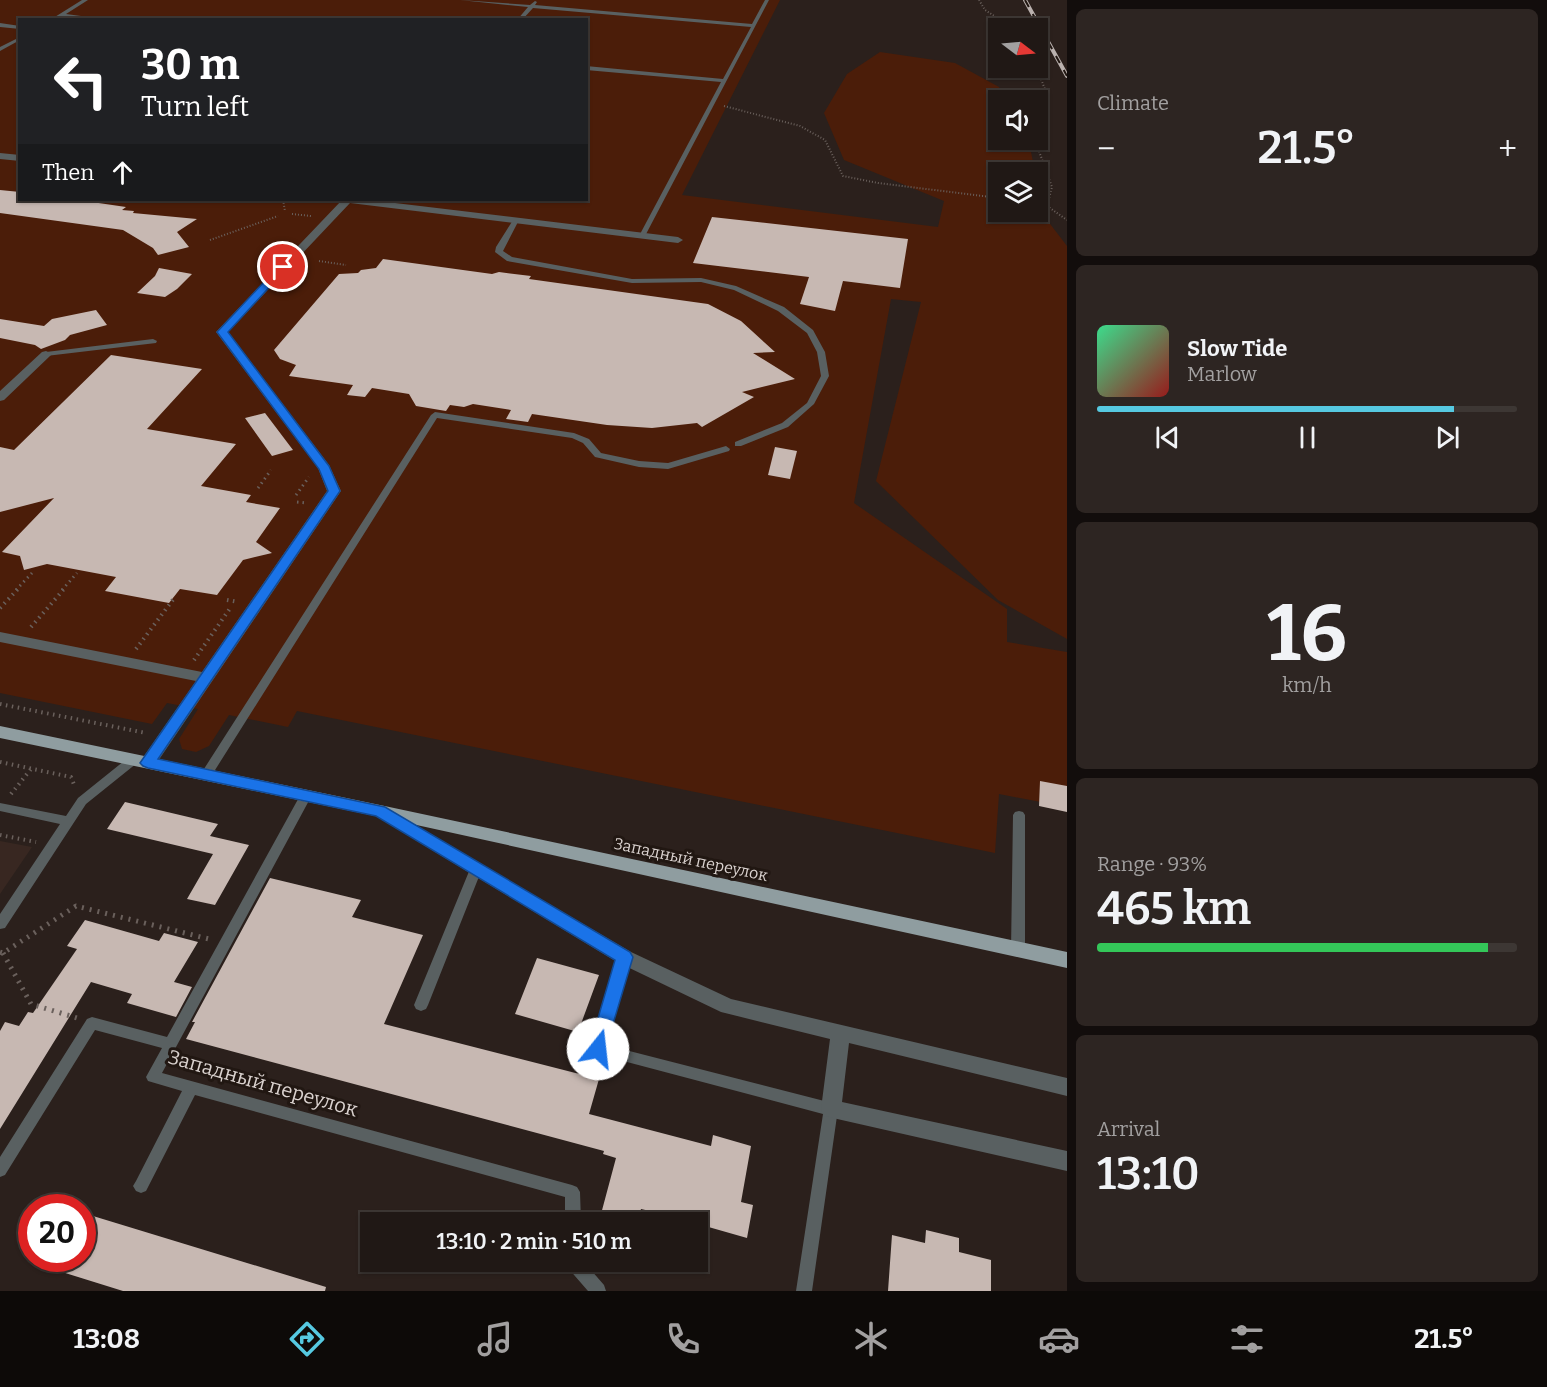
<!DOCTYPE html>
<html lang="en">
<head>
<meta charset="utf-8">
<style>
  body { margin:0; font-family:Bitter,serif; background:#2d2522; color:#f1f3f6; height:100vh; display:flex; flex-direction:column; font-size:22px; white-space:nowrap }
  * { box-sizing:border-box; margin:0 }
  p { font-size:20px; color:#a2a0a0 }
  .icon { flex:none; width:33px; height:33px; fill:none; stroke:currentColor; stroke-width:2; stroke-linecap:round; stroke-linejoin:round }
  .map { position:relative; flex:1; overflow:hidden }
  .panel { display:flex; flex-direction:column; gap:9px; padding:9px; background:#120d0c; width:480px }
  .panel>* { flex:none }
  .top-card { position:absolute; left:18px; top:18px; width:570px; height:183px; border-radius:0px; box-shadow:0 2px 4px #0004,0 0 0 2px #3d3734; background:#202124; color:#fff; overflow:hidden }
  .needle { width:39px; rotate:106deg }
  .controls { position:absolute; left:988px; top:18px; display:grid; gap:12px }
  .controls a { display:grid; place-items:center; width:60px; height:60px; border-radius:0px; background:#201815; box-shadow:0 2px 4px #0004,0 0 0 2px #3d3734; font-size:30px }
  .speed { position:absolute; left:18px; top:1194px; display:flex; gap:12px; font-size:30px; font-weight:700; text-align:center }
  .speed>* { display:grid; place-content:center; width:78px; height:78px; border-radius:50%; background:#201815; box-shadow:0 2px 4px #0004,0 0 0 2px #3d3734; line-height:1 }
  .speed .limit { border:9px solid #d22; background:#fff; color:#111 }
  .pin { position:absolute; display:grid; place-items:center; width:51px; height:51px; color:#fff; margin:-26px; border:3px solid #fff; border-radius:50%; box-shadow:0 2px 6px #0007 }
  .me { position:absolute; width:66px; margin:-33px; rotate:16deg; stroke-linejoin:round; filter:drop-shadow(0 0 4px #0008) }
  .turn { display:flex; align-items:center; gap:21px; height:126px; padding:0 24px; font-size:27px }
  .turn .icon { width:78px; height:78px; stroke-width:2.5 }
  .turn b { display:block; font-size:42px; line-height:51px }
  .then { display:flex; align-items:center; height:57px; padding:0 24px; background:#0003; gap:12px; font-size:22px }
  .big { font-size:45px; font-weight:600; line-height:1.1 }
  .panel .card { flex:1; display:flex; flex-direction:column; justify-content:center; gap:9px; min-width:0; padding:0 21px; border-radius:9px; background:#2d2522 }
  .panel .dial { align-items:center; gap:0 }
  .dial b { font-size:78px; line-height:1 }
  .song { display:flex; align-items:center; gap:18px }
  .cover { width:72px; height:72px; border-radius:9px; background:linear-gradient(135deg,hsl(150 70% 55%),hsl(0 70% 35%)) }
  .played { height:6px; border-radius:3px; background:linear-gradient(90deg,#56c9e1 85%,#3d3734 85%) }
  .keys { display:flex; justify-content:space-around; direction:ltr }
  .heat { display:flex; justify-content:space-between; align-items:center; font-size:33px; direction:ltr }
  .charge { height:9px; border-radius:4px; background:linear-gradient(90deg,#34c759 93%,#3d3734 0) }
  .trip { position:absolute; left:360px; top:1212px; width:348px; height:60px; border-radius:0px; background:#201815; box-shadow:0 2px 4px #0004,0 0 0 2px #3d3734; font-weight:600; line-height:60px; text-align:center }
  .tabs { display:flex; height:96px; justify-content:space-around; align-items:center; background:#0d0a08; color:#a2a0a0 }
  .tabs .icon { width:42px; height:42px }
  .tabs .active { color:#56c9e1 }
  .tabs b { font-size:27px; color:#f1f3f6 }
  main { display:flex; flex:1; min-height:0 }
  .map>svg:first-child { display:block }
  .built { fill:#382721 }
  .green { fill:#4b1d09; fill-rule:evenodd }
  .building { fill:#c7b8b2 }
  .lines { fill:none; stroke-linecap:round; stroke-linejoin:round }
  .path-far3 { stroke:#6a605c; stroke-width:2; stroke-dasharray:1 2; stroke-linecap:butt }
  .path-far2 { stroke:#6a605c; stroke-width:3; stroke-dasharray:1.5 4; stroke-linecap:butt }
  .path-far1 { stroke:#6a605c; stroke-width:4; stroke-dasharray:1.5 4.5; stroke-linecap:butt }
  .path { stroke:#6a605c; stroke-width:5; stroke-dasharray:2 6; stroke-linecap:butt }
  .lane { fill:#596061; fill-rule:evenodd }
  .street { fill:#596061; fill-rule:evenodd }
  .primary { fill:#8f9da0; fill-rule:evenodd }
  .rail-casing { stroke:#bab1ae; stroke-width:4 }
  .rail { stroke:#211712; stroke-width:2; stroke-dasharray:8; stroke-linecap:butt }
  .route { fill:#1a73e8; stroke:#114b97; stroke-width:1.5 }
  .labels { text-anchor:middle; stroke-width:6; stroke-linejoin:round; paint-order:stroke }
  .street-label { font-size:16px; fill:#dad2cf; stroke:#211712 }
  .near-street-label { font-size:20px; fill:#dad2cf; stroke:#211712 }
</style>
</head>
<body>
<main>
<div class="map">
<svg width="1067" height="1291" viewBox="0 0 1067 1291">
  <rect width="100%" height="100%" fill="#2b201c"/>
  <!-- built -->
  <path class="built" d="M0,841L32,847L0,894Z"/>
  <!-- green -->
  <path class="green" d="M0,0H780L682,195L938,227L944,201L844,160L824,113L847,74L880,52L955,63L999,87L1005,100H999V140H1025L1031,152L1035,172H999V212H1038V186L1044,216L1067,246V639L998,600L876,481L921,302L891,299L854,503L1007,609V642L1067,652V807L999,794L995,853L297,711L288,727L229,715L209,746L196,752L182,749L179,739L198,709L167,703L152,724L0,693ZM20,20H586V200H20Z"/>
  <!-- building -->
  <path class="building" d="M0,190L20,192V200H78L126,207L122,210L134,211L133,213L197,219L177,232L189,247L158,255L153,248L123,230L0,213Z
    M712,217L908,239L900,288L843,281L835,311L800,304L809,277L693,263Z
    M383,259L492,274L499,272L531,276L529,279L708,304L741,321L775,352L753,353L795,379L742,392L754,397L702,427L697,423L652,428L607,425L532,414L528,422L506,419L511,410L473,404L464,407L450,405L446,411L416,406L409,394L372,388L365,397L347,395L353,385L289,376L296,365L280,359L274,350L339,274L358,273L361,270L376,268Z
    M159,268L192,274L177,289L165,297L137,293L155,276Z
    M96,310L107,325L70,335L65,340L41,349L35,345L0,338V319L44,326L52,319Z
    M111,355L202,369L147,429L236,444L201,486L251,495L246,502L280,508L256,542L272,553L243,560L217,595L180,589L169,603L105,591L116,577L47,564L24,570L20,556L2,552L54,498L0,512V447L14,450Z
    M265,413L293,450L272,456L245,418Z
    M775,447L797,451L790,479L768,475Z
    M1040,781L1067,786V812L1039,806Z
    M125,802L218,824L210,836L249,845L215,905L187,899L213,854L107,829Z
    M270,878L361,900L352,917L423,935L384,1024L599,1079L589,1114L711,1146L713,1135L751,1146L741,1202L753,1205L747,1238L698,1224V1222L641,1209L637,1222L601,1214L616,1158L603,1154L604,1151L186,1039L195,1022H192Z
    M85,920L159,941L164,933L198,942L174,982L192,987L176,1017L127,1003L132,994L91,982L0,1129V1031L5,1022L19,1026L28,1012L33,1013L77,949L67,946Z
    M537,958L599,975L578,1032L515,1014Z
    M93,1216L326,1287L325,1291H123L62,1272L69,1258H82V1235Z
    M926,1230L959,1238V1252L991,1260V1291H888L892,1235L925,1243Z"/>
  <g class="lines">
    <!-- path-far3 -->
    <path class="path-far3" d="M979,0L985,10L1013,28
      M1037,68L1047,95L1038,102
      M724,106L800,126L825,140L843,176L878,183L999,198
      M1035,140L1052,187L1047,206
      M283,200L285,211
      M1038,205L1047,206L1067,220
      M292,214L311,216
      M210,240L278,216
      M319,261L346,265"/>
    <!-- path-far2 -->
    <path class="path-far2" d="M258,488L271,470
      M296,495L309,477
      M297,502L307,503
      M16,590L32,573
      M62,590L77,573"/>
    <!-- path-far1 -->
    <path class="path-far1" d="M227,600L238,602
      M0,608L18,589
      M31,627L64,589
      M136,649L175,597
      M194,660L231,607
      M0,704L146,733
      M0,762L71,777L75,787
      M11,794L31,769
      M0,835L36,842"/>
    <!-- path -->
    <path class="path" d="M0,952L3,953L76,906L209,939
      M3,953L31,1004L77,1018"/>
    <!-- lane -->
    <path class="lane" d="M82,0H88L66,14L111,20L61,17L56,20H50Z
      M460,0L530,5L535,1L537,2L535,5L752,24L765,0H769L645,236L642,238L639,236L721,82L586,70V66L723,79L751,27L533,8L522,20H517L528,7Z
      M0,23L20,26V29L0,27Z
      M20,37V40L0,51V47Z
      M516,218L519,220L503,251L512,257L632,279L701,278L736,286L784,307L813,330L825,352L829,376L814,404L788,427L741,446H735V442L782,423L807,403L821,376L817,352L807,333L778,311L734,290L701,282L632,283L507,261L495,252L496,247L513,220Z
      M153,339L157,341L156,343L46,356L42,354L46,352Z
      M435,412L574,433L589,439L601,453L639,461L668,463L726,446L730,449L729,451L668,469L639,467L595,457L583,443L572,438L437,418L210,778H202L200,775L202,772L431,415Z
      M133,756L137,757L139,760L137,763L86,804L5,928L0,929V914L60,824L0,811V803L66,816L78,798L129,757Z
      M306,791L310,792L312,795L162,1073L572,1185L577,1187L580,1192L581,1222H565V1197L195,1095L146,1191L141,1193L136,1191L133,1186L136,1181L182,1091L148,1081L146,1077L162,1048L95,1030L5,1175L0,1177V1157L87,1019L92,1017L167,1037L302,792Z
      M1019,811L1023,812L1025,815V950L1023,954L1018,955L1013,954L1011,950L1013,815L1015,812Z
      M476,864L480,866L482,869L428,1005L426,1009L421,1011L416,1009L414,1005L470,869L472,866Z
      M624,952L629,953L631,957L606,1045L836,1104L838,1109L812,1291H796L823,1114L593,1053L591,1049L617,957L619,953Z
      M566,1262H584L604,1285L606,1291H588L568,1268Z"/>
    <!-- street -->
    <path class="street" d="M0,153L20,155V161L0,159Z
      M342,200H370L678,237L683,240L678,243L350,203L228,332L329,465L341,491L154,767H142L140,763L142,759L196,681L0,642V632L202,672L327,491L318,468L216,332Z
      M46,351L52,354L50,356L4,400L0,401V391L42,352Z
      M380,805L631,952L731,999L1067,1078V1096L849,1043L842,1102L1067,1151V1171L824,1116L821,1109L830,1039L721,1012L617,962L374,815L371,811L374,807Z"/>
    <!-- primary -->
    <path class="primary" d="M0,726L380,805L1067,952V968L380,817L0,738Z"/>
    <!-- rail casing -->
    <g class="rail-casing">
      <path id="rail" d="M1025,0L1067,76"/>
    </g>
    <!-- rail -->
    <use href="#rail" class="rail"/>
  </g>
  <!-- route -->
  <path class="route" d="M280,265L288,267L228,332L329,466L340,491L158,759L385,807L630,952L633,957L604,1054L598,1057L591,1054L589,1049L615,960L376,816L148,768L143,766L140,763L328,491L319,469L217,332Z"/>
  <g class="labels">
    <!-- street labels -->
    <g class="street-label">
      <text transform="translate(691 859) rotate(12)" y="6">Западный переулок</text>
    </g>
    <!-- near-street labels -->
    <g class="near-street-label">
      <text transform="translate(263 1083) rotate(16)" y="7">Западный переулок</text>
    </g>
  </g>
</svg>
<div class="controls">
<a><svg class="needle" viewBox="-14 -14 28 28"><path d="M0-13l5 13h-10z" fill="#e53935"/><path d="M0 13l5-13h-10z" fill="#a2a0a0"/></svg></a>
<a><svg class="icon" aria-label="sound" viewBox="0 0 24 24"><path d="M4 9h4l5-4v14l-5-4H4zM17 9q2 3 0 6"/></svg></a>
<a><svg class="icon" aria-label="layers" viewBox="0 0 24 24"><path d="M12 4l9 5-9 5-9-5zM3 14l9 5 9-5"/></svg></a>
</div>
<div class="speed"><div class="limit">20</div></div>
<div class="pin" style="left:283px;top:267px;background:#d93025"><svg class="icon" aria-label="arrive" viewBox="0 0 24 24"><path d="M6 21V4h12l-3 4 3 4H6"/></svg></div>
<svg class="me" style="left:598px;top:1049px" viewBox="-20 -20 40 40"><circle r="19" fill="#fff"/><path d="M0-13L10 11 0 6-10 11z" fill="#1a73e8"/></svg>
<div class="trip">13:10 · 2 min · 510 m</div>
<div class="top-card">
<div class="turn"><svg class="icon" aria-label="left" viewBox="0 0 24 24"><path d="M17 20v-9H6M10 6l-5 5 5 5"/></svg><div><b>30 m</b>Turn left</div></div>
<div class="then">Then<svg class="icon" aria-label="ahead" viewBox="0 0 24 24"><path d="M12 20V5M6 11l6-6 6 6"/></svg></div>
</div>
</div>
<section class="panel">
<div class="card"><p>Climate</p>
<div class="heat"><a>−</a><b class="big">21.5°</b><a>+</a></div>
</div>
<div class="card">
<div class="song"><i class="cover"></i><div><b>Slow Tide</b><p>Marlow</p></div></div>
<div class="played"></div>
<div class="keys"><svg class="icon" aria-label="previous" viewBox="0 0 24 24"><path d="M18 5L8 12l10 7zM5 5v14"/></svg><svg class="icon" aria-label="pause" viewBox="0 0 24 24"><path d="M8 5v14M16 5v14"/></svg><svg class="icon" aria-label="next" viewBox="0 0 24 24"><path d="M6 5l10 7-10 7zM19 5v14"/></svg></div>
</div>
<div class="card dial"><b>16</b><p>km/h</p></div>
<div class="card"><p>Range · 93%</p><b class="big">465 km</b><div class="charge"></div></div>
<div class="card"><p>Arrival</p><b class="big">13:10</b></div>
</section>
</main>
<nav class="tabs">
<b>13:08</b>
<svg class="icon active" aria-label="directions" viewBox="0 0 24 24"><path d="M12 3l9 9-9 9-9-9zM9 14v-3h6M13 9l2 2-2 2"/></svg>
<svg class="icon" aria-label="music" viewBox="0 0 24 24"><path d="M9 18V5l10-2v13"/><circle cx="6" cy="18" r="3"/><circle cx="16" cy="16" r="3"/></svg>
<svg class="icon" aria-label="phone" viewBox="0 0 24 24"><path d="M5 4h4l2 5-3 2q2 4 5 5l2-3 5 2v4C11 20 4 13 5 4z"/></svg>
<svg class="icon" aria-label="climate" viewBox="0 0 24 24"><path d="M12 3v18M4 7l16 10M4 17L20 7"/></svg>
<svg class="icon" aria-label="car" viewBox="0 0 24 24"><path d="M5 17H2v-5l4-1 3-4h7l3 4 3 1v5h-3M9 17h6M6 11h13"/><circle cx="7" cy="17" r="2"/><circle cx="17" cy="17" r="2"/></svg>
<svg class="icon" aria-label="filters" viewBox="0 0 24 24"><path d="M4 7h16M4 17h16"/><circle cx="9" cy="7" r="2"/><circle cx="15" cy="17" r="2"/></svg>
<b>21.5°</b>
</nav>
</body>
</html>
